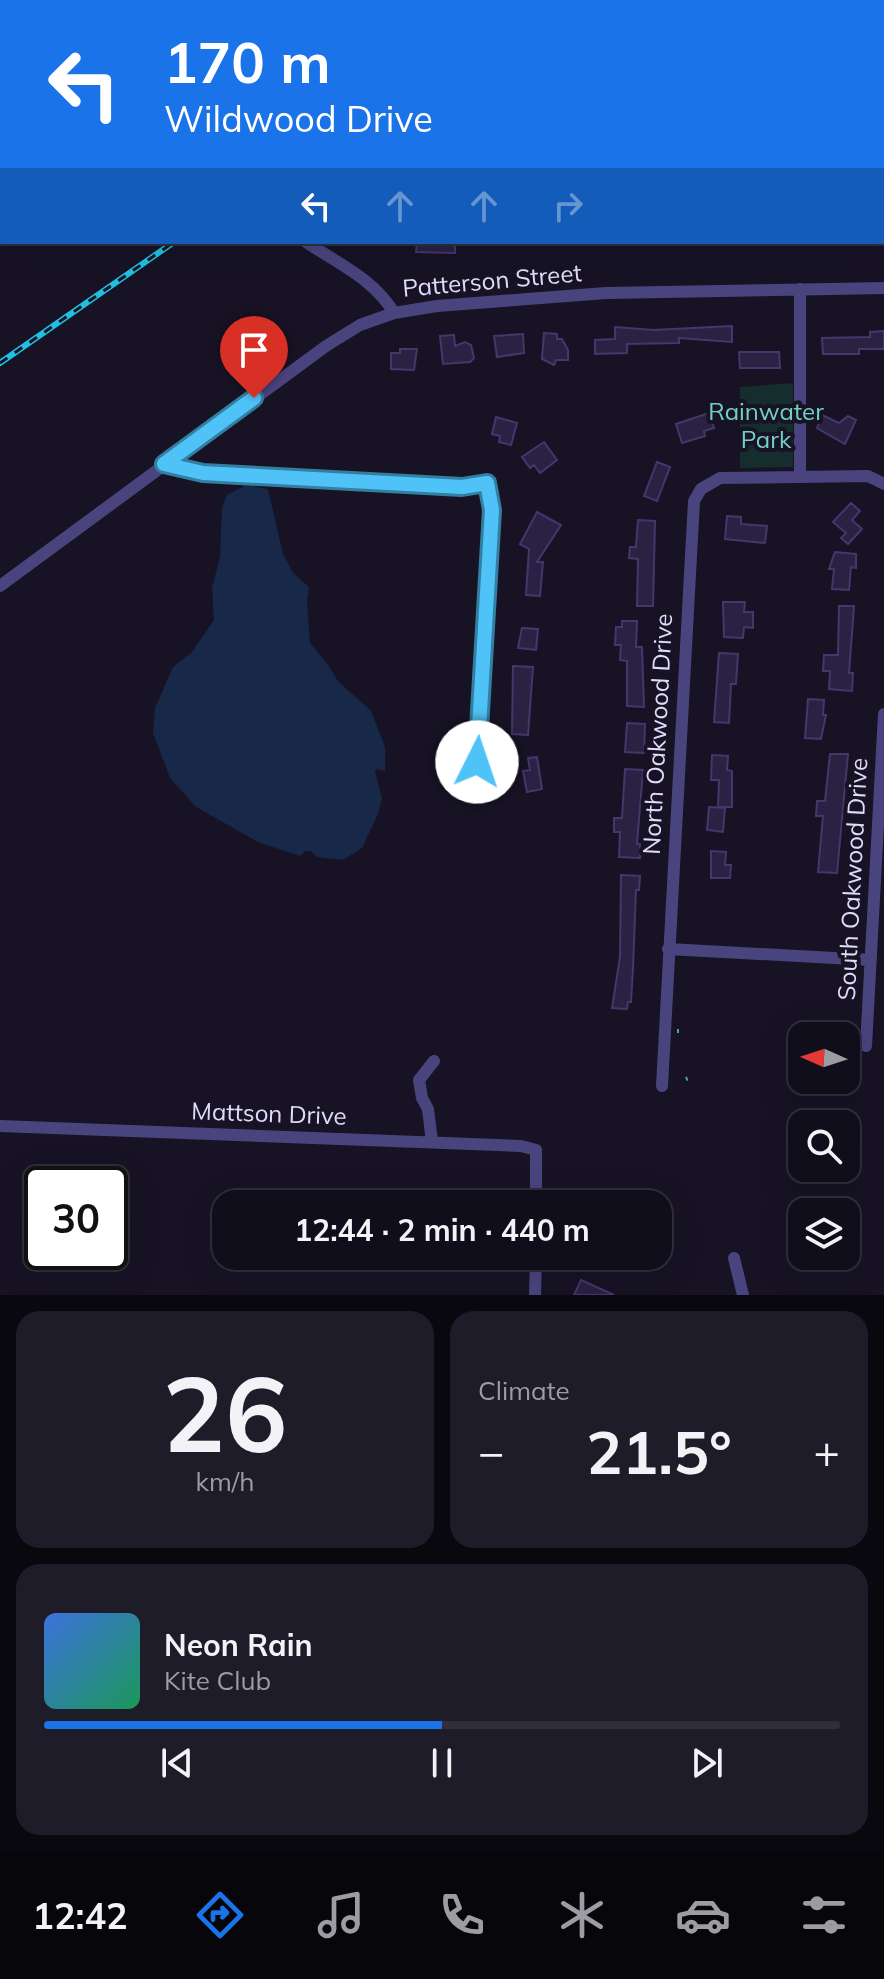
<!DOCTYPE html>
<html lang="en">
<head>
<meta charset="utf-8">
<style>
  body { margin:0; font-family:Mulish,sans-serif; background:#1e1c29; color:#f1f3f6; height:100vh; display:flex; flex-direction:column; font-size:30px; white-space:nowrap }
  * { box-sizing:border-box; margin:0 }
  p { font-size:26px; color:#9c9ca3 }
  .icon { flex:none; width:44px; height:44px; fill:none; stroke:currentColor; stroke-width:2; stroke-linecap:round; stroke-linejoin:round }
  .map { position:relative; height:1295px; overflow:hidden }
  .panel { display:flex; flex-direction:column; gap:16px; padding:16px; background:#09080f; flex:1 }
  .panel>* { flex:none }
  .hud { position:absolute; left:0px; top:0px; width:884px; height:244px; box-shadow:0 8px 32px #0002,0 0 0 2px #302e3b; background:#1a73e8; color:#fff; overflow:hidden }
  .needle { width:52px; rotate:273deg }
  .fabs { position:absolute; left:788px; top:1022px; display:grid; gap:16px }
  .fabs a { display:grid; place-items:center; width:72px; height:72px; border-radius:16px; background:#110e1c; box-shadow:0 8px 32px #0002,0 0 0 2px #302e3b; font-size:40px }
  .speed { position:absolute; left:24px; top:1166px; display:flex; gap:16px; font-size:40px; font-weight:700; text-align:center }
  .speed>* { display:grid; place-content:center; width:104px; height:104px; border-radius:50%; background:#110e1c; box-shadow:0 8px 32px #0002,0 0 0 2px #302e3b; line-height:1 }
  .speed .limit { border:4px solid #111; border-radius:12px; background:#fff; color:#111 }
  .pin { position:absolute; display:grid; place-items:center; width:68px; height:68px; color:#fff; margin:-82px -34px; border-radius:50% 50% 50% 0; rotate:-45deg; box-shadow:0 0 8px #0007 }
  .pin .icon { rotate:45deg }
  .me { position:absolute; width:88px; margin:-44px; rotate:4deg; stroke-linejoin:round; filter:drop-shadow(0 0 6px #0008) }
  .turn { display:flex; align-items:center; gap:28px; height:168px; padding:0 32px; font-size:36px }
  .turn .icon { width:104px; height:104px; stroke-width:2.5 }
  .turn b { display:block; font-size:56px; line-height:68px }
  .lanes { display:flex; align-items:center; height:76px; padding:0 32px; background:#0003; justify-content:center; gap:40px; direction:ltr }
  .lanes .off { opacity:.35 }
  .big { font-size:60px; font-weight:700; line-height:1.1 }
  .panel .card { flex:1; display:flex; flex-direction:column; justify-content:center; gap:12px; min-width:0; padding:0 28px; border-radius:24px; background:#1e1c29 }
  .panel .dial { align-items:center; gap:0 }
  .dial b { font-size:104px; line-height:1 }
  .song { display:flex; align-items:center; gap:24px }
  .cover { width:96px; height:96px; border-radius:12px; background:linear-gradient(135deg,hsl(220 70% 55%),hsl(150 70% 35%)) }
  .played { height:8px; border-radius:4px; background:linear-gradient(90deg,#1a73e8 50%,#302e3b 50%) }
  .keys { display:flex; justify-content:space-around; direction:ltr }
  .heat { display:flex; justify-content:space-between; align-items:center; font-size:44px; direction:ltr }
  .panel .tiles { flex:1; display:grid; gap:16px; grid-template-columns:1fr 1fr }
  .card:last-child { grid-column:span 2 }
  .trip { position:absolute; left:212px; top:1190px; width:460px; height:80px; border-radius:24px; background:#110e1c; box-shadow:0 8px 32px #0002,0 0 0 2px #302e3b; font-weight:700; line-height:80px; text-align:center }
  .tabs { display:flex; height:128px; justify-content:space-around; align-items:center; background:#07060b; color:#9c9ca3 }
  .tabs .icon { width:56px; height:56px }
  .tabs .current { color:#1a73e8 }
  .tabs b { font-size:36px; color:#f1f3f6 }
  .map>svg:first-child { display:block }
  .green { fill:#162d2e }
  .water { fill:#172849 }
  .building { fill:#2a2143; stroke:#45366c; stroke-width:2 }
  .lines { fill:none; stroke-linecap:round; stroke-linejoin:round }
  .path { stroke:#40a8aa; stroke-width:2; stroke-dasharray:4 6; stroke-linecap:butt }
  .minor { stroke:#4a447e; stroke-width:12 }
  .rail-casing { stroke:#20c0e1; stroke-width:6 }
  .rail { stroke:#171325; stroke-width:3; stroke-dasharray:9; stroke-linecap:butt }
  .route-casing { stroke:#337fa1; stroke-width:20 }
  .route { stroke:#4fc3f7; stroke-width:14 }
  .labels { text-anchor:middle; stroke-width:8; stroke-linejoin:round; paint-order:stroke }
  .street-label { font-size:24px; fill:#e1dbfa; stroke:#171325 }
  .park-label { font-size:24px; fill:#70d1c0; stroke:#171325 }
</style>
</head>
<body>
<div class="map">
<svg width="884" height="1295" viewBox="0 0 884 1295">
  <rect width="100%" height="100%" fill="#171325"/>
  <!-- green -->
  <path class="green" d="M793,383V467L740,468V387Z"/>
  <!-- water -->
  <path class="water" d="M246,485L268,489L283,554L293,573L309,587L307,601L310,643L328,665L338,681L371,711L385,747V771L376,769L375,772L382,798L378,814L362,848L343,860L317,857L311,851H305L301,856L260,843L196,807L170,778L153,733L155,708L173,667L192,652L214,620L212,588L220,557L222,508L227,495Z"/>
  <!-- building -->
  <path class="building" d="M417,242H455V253L416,252Z
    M732,326V342L679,338V343L627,344V353L595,354V340L615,339V327L653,330Z
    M884,331V349H859V354H823L822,338L870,337V332Z
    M544,333L557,334V339H562L568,350V360H556L554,365L542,359Z
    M523,334L524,353L497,357L494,336Z
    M454,335L455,346L465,342L471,345L474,358L470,362L443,364L440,336Z
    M400,349H417L414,370L391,369V353H400Z
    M739,352H779L780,368H740Z
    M709,413L714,428L704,431L705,436L682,443L676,424Z
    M822,415L839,423L848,416L856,420L845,444L817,428Z
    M496,417L517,423L511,445L499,442L500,436L492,434Z
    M544,442L557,460L540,473L534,465L530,468L522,457Z
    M657,462L670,467L657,501L644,496Z
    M851,503L860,511L852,520L862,529L848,544L841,538L846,533L833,522Z
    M537,512L561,525L537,562H543L540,596L526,595L529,549L520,544Z
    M727,516L741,517V524L767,526L765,543L725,539Z
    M638,520L655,521L653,606H637L638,559L629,558L630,547H636Z
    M835,552L856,554V568L851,567L849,590L832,589L834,569H829Z
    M723,602H745L744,612H753V628L744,627L743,638L724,637Z
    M839,606H854L849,673H853L852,691L829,689L830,671H823L824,655H838Z
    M622,621H637L636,647H642L644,707L627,706V661L620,660L621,645H615L616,627H622Z
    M522,628L538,629L536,650L518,648Z
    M719,653L738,654L736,684H731L729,723L714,722Z
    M513,666L533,667L528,735L512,734Z
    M808,699L824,700L823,715H826L821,739L805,738Z
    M627,723L645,724L644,753L625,752Z
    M830,754H848L837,873L818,872L823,816H816L817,801H825Z
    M712,755L728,756L727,770L732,771V807H718L719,780H711Z
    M537,757L542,789L527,792L523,771L530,770L528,758Z
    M625,769L643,770L637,844H640V858L619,857L620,832H614V818H622Z
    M709,807L725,808L723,832L707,830Z
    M711,851L726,852L725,865H731L730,878H711Z
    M621,875L640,876L639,890H636L633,968L631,1002H628L627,1009L612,1008L620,957Z
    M581,1280L614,1295H574Z"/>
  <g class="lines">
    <!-- path -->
    <path class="path" d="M678,1033V1024
      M686,1077L689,1084"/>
    <!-- minor -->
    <path class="minor" d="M326,2L329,0
      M0,48H2
      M0,204L2,203
      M306,242C337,263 374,279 394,313
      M800,289V476
      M164,464L203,473L462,487L487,483L492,510L477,762
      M0,586L326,346L360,325L394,313L437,306L606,293L884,288
      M668,949L871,960
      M866,1046L884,714
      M662,1086L694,501L701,489L720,478L868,476L884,484
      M0,1126L521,1146L536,1150V1204
      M432,1142L428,1109L422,1098L419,1080L434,1061
      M734,1258L743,1295
      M535,1295L536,1256"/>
    <!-- rail casing -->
    <g class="rail-casing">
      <path id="rail" d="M521,2L524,0
        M0,363L174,242"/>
    </g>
    <!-- rail -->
    <use href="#rail" class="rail"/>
  </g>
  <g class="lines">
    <!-- route casing -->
    <g class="route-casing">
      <path id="route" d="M254,398L164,464L203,473L462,487L487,483L492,510L477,762"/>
    </g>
    <!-- route -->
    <use href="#route" class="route"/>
  </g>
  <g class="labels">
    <!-- street labels -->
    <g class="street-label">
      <text transform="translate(492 281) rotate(-5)" y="8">Patterson Street</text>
      <text transform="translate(658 734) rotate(-87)" y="8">North Oakwood Drive</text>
      <text transform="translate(853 879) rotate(-87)" y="8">South Oakwood Drive</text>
      <text transform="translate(269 1114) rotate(2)" y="8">Mattson Drive</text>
    </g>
    <!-- park labels -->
    <g class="park-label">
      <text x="766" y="420">Rainwater<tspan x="766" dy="28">Park</tspan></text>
    </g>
  </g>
</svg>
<div class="fabs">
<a><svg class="needle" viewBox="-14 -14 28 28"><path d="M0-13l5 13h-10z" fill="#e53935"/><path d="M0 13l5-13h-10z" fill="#9c9ca3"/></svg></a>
<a><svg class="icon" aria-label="search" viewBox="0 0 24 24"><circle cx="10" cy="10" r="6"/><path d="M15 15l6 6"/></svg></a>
<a><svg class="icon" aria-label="layers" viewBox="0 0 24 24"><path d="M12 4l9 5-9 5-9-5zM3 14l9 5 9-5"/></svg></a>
</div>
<div class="speed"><div class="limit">30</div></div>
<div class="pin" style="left:254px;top:398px;background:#d93025"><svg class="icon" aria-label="arrive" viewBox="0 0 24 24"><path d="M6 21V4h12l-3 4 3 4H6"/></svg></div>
<svg class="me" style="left:477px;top:762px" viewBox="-20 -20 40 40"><circle r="19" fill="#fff"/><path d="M0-13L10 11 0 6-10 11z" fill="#4fc3f7"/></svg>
<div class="trip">12:44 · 2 min · 440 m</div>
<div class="hud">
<div class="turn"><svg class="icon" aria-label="left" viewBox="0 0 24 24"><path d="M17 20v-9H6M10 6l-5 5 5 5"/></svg><div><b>170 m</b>Wildwood Drive</div></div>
<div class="lanes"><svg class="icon" aria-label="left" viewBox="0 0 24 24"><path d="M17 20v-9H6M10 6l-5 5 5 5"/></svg><svg class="icon off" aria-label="ahead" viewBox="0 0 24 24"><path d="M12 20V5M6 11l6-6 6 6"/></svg><svg class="icon off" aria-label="ahead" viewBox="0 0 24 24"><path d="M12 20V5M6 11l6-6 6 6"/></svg><svg class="icon off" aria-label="right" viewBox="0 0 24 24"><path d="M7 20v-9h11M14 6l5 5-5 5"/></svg></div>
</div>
</div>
<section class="panel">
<div class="tiles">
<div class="card dial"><b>26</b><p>km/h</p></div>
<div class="card"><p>Climate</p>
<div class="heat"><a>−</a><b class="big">21.5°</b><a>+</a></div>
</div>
<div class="card">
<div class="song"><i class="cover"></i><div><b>Neon Rain</b><p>Kite Club</p></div></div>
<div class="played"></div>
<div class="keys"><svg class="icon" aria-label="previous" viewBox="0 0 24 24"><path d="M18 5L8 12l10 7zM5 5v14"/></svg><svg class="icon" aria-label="pause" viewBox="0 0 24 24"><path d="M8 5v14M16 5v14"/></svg><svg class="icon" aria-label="next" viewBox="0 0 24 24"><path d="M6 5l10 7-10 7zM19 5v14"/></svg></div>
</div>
</div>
</section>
<nav class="tabs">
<b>12:42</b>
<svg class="icon current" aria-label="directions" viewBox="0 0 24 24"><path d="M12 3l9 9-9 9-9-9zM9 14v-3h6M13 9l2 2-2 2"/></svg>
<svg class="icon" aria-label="music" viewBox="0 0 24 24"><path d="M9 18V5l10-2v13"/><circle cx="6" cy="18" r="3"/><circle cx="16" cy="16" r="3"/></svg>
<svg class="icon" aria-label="phone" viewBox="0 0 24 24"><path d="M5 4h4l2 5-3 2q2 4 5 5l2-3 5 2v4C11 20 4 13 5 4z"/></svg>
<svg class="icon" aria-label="climate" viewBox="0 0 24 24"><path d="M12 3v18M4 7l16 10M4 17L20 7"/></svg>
<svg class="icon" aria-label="car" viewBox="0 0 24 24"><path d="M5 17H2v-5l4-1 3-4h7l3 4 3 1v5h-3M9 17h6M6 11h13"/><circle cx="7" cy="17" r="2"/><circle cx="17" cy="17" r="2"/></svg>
<svg class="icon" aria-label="filters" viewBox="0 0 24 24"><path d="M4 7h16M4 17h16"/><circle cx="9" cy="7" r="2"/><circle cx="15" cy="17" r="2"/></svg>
</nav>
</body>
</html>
